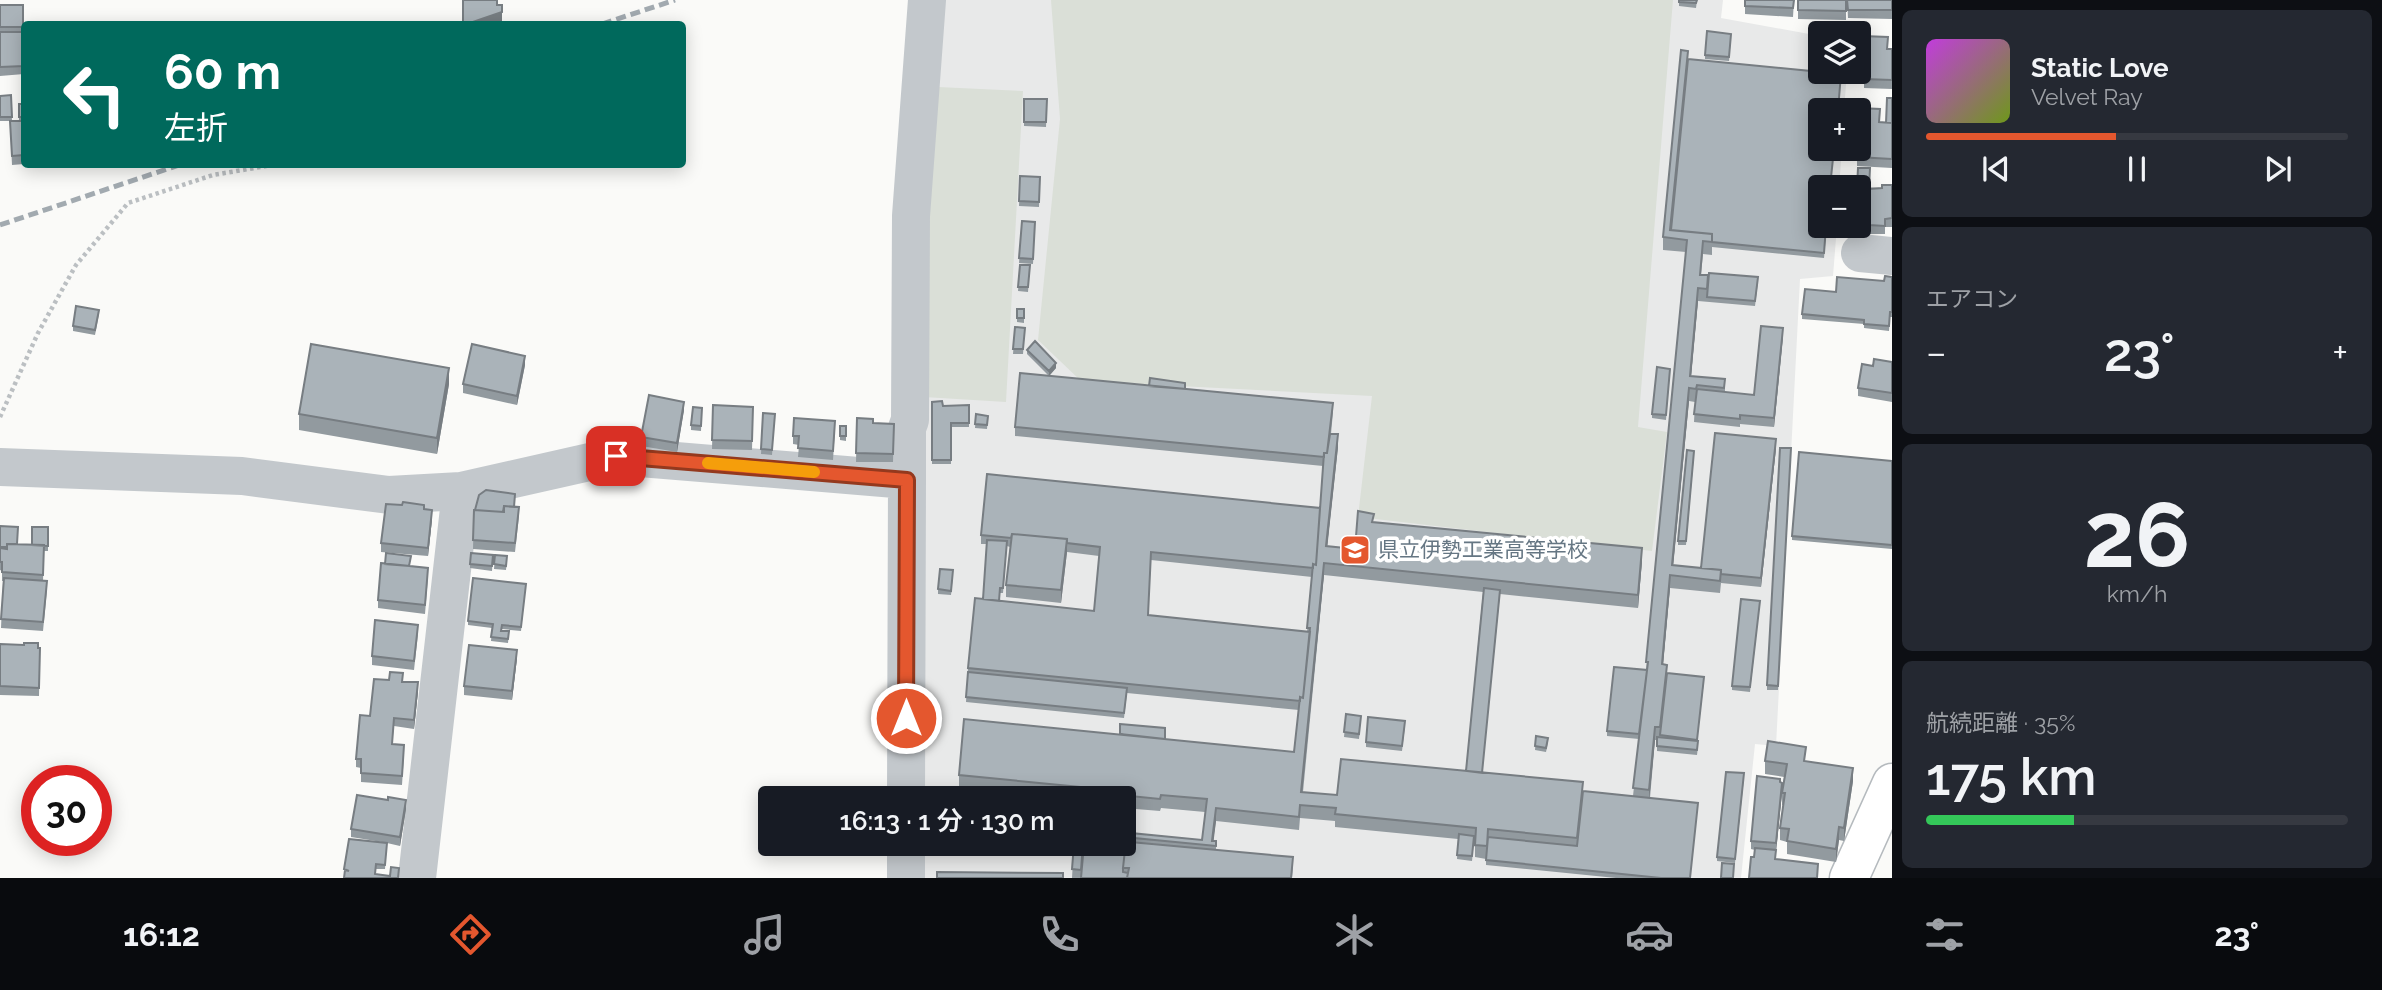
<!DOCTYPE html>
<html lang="ja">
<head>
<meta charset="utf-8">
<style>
  body { margin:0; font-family:Raleway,"Noto Sans JP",sans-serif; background:#242831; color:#f1f3f6; height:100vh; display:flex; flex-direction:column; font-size:26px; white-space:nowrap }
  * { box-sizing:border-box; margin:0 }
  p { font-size:23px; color:#9ea1a6 }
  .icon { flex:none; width:38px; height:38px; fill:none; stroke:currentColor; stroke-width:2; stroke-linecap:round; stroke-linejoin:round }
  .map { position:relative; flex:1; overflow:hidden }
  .sheet { display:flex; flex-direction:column; gap:10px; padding:10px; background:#0d0f14; width:490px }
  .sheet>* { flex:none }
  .top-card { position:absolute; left:21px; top:21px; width:665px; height:147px; border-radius:7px; box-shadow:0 4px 18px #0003; background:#00695c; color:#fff; overflow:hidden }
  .fabs { position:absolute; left:1808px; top:21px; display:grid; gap:14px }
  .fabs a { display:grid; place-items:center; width:63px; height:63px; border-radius:7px; background:#171b24; box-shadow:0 4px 18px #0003; font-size:35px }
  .speed { position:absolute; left:21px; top:765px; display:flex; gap:14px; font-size:35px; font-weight:700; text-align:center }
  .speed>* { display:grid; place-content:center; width:91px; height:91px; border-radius:50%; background:#171b24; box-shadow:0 4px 18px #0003; line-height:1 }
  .speed .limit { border:10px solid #d22; background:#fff; color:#111 }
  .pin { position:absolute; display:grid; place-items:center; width:60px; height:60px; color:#fff; margin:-30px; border-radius:14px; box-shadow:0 4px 10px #0006 }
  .me { position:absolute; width:77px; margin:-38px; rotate:0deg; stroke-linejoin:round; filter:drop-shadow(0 0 5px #0008) }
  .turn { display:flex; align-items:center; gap:24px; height:147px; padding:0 28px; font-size:32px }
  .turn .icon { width:91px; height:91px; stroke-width:2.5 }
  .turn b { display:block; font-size:49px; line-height:60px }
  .big { font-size:52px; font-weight:600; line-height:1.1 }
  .sheet .card { flex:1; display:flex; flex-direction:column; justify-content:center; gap:10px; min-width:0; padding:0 24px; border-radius:10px; background:#242831 }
  .sheet .dial { align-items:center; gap:0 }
  .dial b { font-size:91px; line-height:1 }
  .song { display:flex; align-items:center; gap:21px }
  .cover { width:84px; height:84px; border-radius:10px; background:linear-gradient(135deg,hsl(290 70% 55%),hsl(80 70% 35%)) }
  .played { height:7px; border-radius:4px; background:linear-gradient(90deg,#e4572e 45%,#363941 45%) }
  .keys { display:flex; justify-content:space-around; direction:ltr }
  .heat { display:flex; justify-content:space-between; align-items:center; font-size:38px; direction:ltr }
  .charge { height:10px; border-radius:5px; background:linear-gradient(90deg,#34c759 35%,#363941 0) }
  .trip { position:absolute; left:758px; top:786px; width:378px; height:70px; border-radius:7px; background:#171b24; box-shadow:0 4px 18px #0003; font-weight:600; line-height:70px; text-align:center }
  .menu { display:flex; height:112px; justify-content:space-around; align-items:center; background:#090b0e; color:#9ea1a6 }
  .menu .icon { width:49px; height:49px }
  .menu .active { color:#e4572e }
  .menu b { font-size:32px; color:#f1f3f6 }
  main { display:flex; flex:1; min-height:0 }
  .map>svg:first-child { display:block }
  .built { fill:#e8e9e9 }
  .green { fill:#dadfd7 }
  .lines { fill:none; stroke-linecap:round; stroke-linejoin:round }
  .major-casing { stroke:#b5babe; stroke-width:41 }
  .path { stroke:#bbbfc2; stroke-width:4.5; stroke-dasharray:3.5 3.5; stroke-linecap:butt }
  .minor { stroke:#c3c8cc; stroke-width:38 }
  .major { stroke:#fff; stroke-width:38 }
  .rail { stroke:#a2aab0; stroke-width:5; stroke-dasharray:10 5; stroke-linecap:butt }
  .wall { fill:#929a9f; fill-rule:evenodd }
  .shaded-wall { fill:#777d82 }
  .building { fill:#aab3b9; stroke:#777d82; stroke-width:2 }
  .route-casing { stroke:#94391e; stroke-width:18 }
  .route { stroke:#e4572e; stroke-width:12 }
  .slow { stroke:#f59e0b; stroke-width:12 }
  .labels { text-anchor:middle; stroke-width:7; stroke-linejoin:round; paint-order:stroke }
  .poi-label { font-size:21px; fill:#657683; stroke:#fff; text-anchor:start }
</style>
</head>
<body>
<main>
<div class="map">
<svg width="1892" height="878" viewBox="0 0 1892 878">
  <rect width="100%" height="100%" fill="#fafaf8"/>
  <!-- built -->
  <path class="built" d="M944,0H1723L1721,18L1820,36V72H1847L1844,110H1820V149H1842L1839,187H1820V226H1837L1833,276L1800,279L1776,746L1755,744L1741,878H920V844H1124V798H921L926,269Z"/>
  <!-- green -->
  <path class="green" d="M1051,0H1673L1638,427L1667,432L1652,551L1358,517L1372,396L1081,381L1038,340L1060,119Z
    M938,87L1023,91L1006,402L924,397L929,223Z"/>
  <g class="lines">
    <!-- major casing -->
    <g class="major-casing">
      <path id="major" d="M1849,878L1892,783"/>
    </g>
    <!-- path -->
    <path class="path" d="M0,417L38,333L76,265L128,203L213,175L278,164"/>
    <!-- minor -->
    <path class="minor" d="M1860,253L1892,256
      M0,467L242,476L389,495L461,491L616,456L907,480
      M906,798L907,480V428L910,420L911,216L927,0
      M417,878L461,491
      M906,878V844"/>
    <!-- major -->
    <use href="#major" class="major"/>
    <!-- rail -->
    <path class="rail" d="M602,24L675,0
      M0,225L182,164"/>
  </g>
  <!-- wall -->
  <path class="wall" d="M1679,0H1697L1696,8L1679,6Z
    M1745,0H1794L1793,17L1745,14Z
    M1798,0H1846V20L1798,19Z
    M1847,0H1892V19L1848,18Z
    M0,5H23V31L0,32Z
    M0,32H24V74L0,76Z
    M1862,36L1887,49H1892V89L1864,88V74H1861Z
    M1731,38L1729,61L1705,59V55Z
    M1688,59L1831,73V72H1840L1824,258L1712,247V255L1703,254L1701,275L1758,282L1755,306L1698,301L1691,376L1725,379V392L1754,395L1783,336L1774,427L1740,424V427L1694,422L1695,402L1689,401L1673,566L1701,568L1776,448L1761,587L1721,583L1720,593L1670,588L1663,664L1667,673L1704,681L1697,741L1698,746L1697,755L1657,751V740H1655L1650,798L1690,878H1616L1486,865V859L1475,857V841H1474L1472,861L1457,859L1458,839L1335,827V821L1300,818L1299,830L1216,821L1213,841H1216V850L1293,866L1292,878H1072L1074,844H1124V828L1131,833L1202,840L1205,812L1161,808L1160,811L1124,808V798H1062L959,788V775L1165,739L1294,752L1299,710L1127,693L1124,718L966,702L968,668L983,599L987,544H981V535L1320,508L1323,466L1015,436V427L1185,389L1333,412L1331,434L1338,447L1327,547L1355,549L1374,522L1642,561L1638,608L1500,594L1482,773L1583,791L1633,796L1639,739L1607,736V731L1646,670L1686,252L1663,250V237ZM1007,546L1010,547L1006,585V597L1061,603L1067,552L1099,556L1094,611L999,601L1000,593H1003ZM1151,560L1312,577L1307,632L1148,615ZM1324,575L1483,592L1466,771L1337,795L1303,792Z
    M11,95L12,121H19V104H24V164L12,165L10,121H0V96Z
    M1892,98V168L1857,166V149L1880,122L1886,123Z
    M1024,99H1047L1046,127L1024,126Z
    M1020,176L1040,177L1039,207L1019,206Z
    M1892,185V227H1885V234H1869V228L1855,227V226H1858V187L1882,188Z
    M1022,221L1035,222L1033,264L1019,263Z
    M1020,265H1030L1028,292L1018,291Z
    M1892,277V317H1890L1889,331L1864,328V324L1802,319V314L1836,292L1884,281Z
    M1017,309H1024V323L1017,322Z
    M99,314L95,335L73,331V326Z
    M1015,327L1025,328L1023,354H1013Z
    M1027,350L1056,368L1049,376L1027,354Z
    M1892,362V402L1858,396V388L1873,366Z
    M525,365L517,405L463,393V384Z
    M1670,369L1666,420L1652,418V414Z
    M449,384L437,454L299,430V414Z
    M932,402L943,406L969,405V427H951V464H932Z
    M713,405L753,407L752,450L712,449Z
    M702,408L701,431L691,430V425Z
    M684,410L677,452L641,446V437Z
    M763,413L775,414L772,455L761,454Z
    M976,414L988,416L987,429L975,428Z
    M857,418L873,423L894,424L893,462H856Z
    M840,426H846V441L840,440Z
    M835,429L833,460L798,457L799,445L793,444V436Z
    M1791,452L1778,690H1767V685Z
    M1694,456L1686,545H1678V541Z
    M1892,461V549L1792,540V536Z
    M515,498L514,507L519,516L515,552L473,549L474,510Z
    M424,509L432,519L428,556L381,552V543Z
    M0,526L17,544L32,545L48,527V551H44L43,581L47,590L43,631L1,628L3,581H2V571L0,570Z
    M493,555L492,571L470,568V564Z
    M495,555L507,556L506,570L494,569Z
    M410,566L428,577L425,614L378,608V600Z
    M953,575L951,595L938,594V589Z
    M526,584L521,631L502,629V631H509L508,643L491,641L492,628L468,625V621Z
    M1760,601L1750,692L1732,690V686Z
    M418,634L414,670L372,665V656Z
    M0,644L40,648L39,696L0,695Z
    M517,658L512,700L464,695V686Z
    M389,680L403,682L418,691L414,729L394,726L392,744L404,754L402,785L361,782V768L356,767V759L370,716Z
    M1346,714L1361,716L1359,739L1344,737Z
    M1405,726L1402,751L1366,747V742Z
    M1536,736L1548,742L1546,752L1535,750Z
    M1765,761H1806L1853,781L1844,841L1839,840L1836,862L1787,854V842L1780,840V828L1784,806L1782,805V793L1776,850V860L1818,864V878H1749L1755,850L1751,849V841L1780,782L1782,792L1784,777L1765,774Z
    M1744,778L1735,863L1717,861V857Z
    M406,809L400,846L387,843L385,869H376L375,874L398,878H344V869L382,842L351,837V829Z"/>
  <!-- shaded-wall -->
  <path class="shaded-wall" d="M502,12V21L492,24H467Z
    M1698,288V301L1690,389V376Z
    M1783,328V336L1774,427V418Z
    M525,356V365L517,405V396Z
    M1056,363V368L1049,376V371Z
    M449,368V384L437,454V438Z
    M1689,388V401L1672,578V565Z
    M684,402V410L677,452V443Z
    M1338,434V447L1326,559V546Z
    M1776,439V448L1761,587V578Z
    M432,510V519L428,556V548Z
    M1067,539V552L1061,603V590Z
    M1642,548V561L1638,608V595Z
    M1324,563V575L1301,804V792Z
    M1670,575V588L1662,677V664Z
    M517,650V658L512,700V691Z
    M418,682V691L414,729V720Z
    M1655,727V740L1649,802V790Z
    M1853,768V781L1844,841V828Z
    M1782,783V792L1776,852V843Z
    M406,800V809L400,846V837Z
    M1216,808V821L1213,846L1212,841Z
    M1839,827V840L1836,862V849Z"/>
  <!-- building -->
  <path class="building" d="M463,0H497V5H502V12L467,24H463Z
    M1679,0H1697L1696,3L1679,2Z
    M1745,0H1794L1793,8L1745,6Z
    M1798,0H1846V11L1798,10Z
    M1847,0H1892V10H1848Z
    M0,5H23V27H0Z
    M80,23V24H64Z
    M1707,31L1731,34L1729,57L1705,55Z
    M0,32H24V66L0,67Z
    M1862,36L1888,37L1887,49H1892V80L1864,79L1865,65H1861Z
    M1681,50L1688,51L1670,230L1712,234V242L1703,241L1700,275H1708L1707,289L1698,288L1690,376L1725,379L1724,388L1697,385L1696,389L1689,388L1672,565L1721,570L1720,581L1670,575L1662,664L1667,665L1660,727H1655L1649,790L1633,788L1648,662H1646L1687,240L1663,237Z
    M1688,59L1841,74L1838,110H1820V149H1834L1830,187H1820V226H1826L1824,253L1712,242V234L1671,230Z
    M11,95L12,117H0V96Z
    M1887,98H1892V123H1886Z
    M1024,99H1047L1046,122H1024Z
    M19,104H24V117H19Z
    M1859,108L1880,109L1879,122L1892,123V159L1857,157V149H1858Z
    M10,121H24V155L12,156Z
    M1858,168H1870L1869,189L1882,188V185H1892V218L1885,219V226L1869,225V219H1858V187H1857Z
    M1020,176L1040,177L1039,202L1019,201Z
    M1022,221L1035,222L1033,259L1019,258Z
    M1020,265H1030L1028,287H1018Z
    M1709,273L1758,277L1755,301L1707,297Z
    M1885,276L1892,277V312H1890L1889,326L1864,324V320L1802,314L1805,289L1836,292L1837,277L1884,281Z
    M76,306L99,310L95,330L73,326Z
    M1017,309H1024V318H1017Z
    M1761,326L1783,328L1774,418L1740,415V419L1694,414L1697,389L1754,395Z
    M1015,327L1025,328L1023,349H1013Z
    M1035,341L1056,363L1049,371L1027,350Z
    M311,344L449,368L437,438L299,414Z
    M472,344L525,356L517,396L463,384Z
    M1874,359L1892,362V393L1858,388L1862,364L1873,366Z
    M1657,367L1670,369L1666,415L1652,414Z
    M1020,373L1333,403L1327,453H1324V457L1015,427Z
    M1150,378L1185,383V389L1149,386Z
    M649,395L684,402L677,443L641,437Z
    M942,401L943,406L969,405V423H951V460H932V402Z
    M713,405L753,407L752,441L712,440Z
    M693,407L702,408L701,426L691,425Z
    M763,413L775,414L772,450L761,449Z
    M976,414L988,416L987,425L975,424Z
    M794,418L835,421L833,451L798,448L799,436H793Z
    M857,418L873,419V423L894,424L893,454L856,453Z
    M840,426H846V436H840Z
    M1715,433L1776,439L1761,578L1721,574V570L1701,568Z
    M1330,434H1338L1326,546L1355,549L1358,511L1374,514L1372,522L1642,548L1638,595L1324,563L1301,792L1337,795L1341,759L1583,782L1577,838L1488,829L1487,846L1475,845L1476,828L1335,814L1336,808L1300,805L1299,817L1216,808L1212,841H1216V846L1124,837V828L1131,829V833L1202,840L1207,799L1161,795L1160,799L1090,792V788L959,775L964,719L1294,752L1300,697L1303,698L1310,628H1307L1313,564L1316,565L1324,453H1327Z
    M1780,448H1791L1778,686L1767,685Z
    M1687,450L1694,451L1686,541H1678Z
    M1799,452L1892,461V545L1792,536Z
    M987,474L1320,508L1316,565L1313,564V568L1151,552L1148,615L1310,632L1303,698L1300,697V701L968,668L975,598L1094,611L1100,547L1067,543V539L1012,534L1011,538L981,535Z
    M486,490L515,494L514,507L504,506L503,512L475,510L479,495Z
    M403,502L424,505V509L432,510L428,548L381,543L386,504L402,505Z
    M504,506L519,507L515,543L473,540L474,510L504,512Z
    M0,526L18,527L17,544H7V547H0Z
    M32,527H48V546L32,545Z
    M1012,534L1067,539L1061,590L1006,585Z
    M987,540L1007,541L1003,588H1000L999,601L983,599Z
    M7,544L44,545L43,575L2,572V562H0V548L7,549Z
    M386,553L411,556L409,566L385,564Z
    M471,553L493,555L492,566L470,564Z
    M495,555L507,556L506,566L494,564Z
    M381,563L428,568L425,605L378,600Z
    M940,569L953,570L951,591L938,589Z
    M4,578L47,581L43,622L1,619Z
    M473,578L526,584L521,627L502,625L501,631H509L508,639L491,637L493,624L468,621Z
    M1484,588L1500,590L1482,773L1466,771Z
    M1741,599L1760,601L1750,687L1732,686Z
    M375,620L418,625L414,661L372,656Z
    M24,643H38V648H40L39,688L0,686V644L24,645Z
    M469,645L517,650L512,691L464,686Z
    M1614,667L1647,670L1639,734L1607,731Z
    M390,672L403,673L402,682H418L414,720L394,718L392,744L404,745L402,776L361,773V759H356L360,715L370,716L374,679L389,680Z
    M968,672L1127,688L1124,713L966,697Z
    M1667,673L1704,677L1697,740L1660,735Z
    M1346,714L1361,716L1359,734L1344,732Z
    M1368,717L1405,721L1402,746L1366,742Z
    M1120,724L1165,728V739L1120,734Z
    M1536,736L1548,738L1546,748L1535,746Z
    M1657,737L1698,741L1697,750L1657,746Z
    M1768,741L1806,747L1804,761L1853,768L1844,828L1839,827L1836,849L1787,841L1789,829L1780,828L1785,793H1782L1787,764L1765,761Z
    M1726,772L1744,773L1735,859L1717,857Z
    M1757,776L1780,779V782L1782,783L1776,843L1751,841Z
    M999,787L1027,790L1026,798H998Z
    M1583,791L1698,803L1690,878H1661L1486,860L1488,837L1577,846Z
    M357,795L388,800V797L406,800L400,837L351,829Z
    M1459,834L1474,836L1472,856L1457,855Z
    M349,839L387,843L385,865L376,864L375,874L390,876L391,867L399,868L398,878H344L345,870L349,871L344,869Z
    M1130,842L1293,857L1291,878H1127L1129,868H1123L1125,850H1130Z
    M1074,844H1083L1081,870L1072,869Z
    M1084,844H1102L1130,846V850H1125L1123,868V872L1128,873L1127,878H1081Z
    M1755,848L1776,850L1775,859L1818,864L1817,878H1749L1751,857H1754Z
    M1722,863L1734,864L1733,878H1721Z
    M937,872L1063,873V878H937Z"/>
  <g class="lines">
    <!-- route casing -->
    <g class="route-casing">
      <path id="route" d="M616,456L907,480L906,718"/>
    </g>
    <!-- route -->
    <use href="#route" class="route"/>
    <!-- slow -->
    <path class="slow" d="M708,463L814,472"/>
  </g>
  <!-- icons -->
  <defs>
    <g id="school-square" transform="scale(1.575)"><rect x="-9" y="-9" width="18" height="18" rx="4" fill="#e4572e" stroke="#fff"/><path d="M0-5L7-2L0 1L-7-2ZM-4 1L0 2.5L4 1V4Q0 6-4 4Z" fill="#fff"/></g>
  </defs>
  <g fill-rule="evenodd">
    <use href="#school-square" x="1355" y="550"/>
  </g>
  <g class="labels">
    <!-- poi labels -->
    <g class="poi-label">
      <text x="1378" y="557">県立伊勢工業高等学校</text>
    </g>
  </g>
</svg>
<div class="fabs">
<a><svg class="icon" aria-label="layers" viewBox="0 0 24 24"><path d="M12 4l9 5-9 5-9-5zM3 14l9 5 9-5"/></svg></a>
<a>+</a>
<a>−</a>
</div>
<div class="speed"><div class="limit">30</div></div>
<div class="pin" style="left:616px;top:456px;background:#d93025"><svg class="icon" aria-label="arrive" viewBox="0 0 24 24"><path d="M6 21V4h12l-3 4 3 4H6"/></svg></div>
<svg class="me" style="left:906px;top:718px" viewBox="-20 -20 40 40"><circle r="17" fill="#e4572e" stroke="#fff" stroke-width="3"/><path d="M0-11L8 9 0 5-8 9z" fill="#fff"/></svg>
<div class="trip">16:13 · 1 分 · 130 m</div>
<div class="top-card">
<div class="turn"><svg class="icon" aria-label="left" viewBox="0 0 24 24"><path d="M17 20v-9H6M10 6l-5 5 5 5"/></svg><div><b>60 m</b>左折</div></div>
</div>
</div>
<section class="sheet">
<div class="card">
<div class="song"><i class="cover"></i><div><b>Static Love</b><p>Velvet Ray</p></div></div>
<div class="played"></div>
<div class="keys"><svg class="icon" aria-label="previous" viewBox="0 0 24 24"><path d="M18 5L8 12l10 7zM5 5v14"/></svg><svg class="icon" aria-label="pause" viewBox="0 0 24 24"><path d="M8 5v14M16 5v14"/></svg><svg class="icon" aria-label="next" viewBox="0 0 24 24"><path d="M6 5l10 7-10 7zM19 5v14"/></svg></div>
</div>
<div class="card"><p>エアコン</p>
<div class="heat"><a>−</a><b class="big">23°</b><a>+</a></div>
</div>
<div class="card dial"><b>26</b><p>km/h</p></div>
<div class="card"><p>航続距離 · 35%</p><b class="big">175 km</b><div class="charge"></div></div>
</section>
</main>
<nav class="menu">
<b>16:12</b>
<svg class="icon active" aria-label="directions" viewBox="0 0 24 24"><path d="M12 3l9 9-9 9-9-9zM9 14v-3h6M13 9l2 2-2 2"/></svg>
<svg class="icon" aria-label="music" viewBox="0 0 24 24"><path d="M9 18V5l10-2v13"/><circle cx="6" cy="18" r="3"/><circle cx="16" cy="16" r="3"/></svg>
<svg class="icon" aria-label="phone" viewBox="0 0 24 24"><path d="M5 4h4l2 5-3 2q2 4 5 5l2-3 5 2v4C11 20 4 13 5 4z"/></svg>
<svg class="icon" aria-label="climate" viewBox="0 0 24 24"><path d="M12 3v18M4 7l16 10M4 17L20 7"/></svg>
<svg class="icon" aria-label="car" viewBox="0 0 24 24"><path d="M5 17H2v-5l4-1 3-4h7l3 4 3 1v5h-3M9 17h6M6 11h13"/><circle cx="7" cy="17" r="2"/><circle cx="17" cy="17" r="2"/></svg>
<svg class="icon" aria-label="filters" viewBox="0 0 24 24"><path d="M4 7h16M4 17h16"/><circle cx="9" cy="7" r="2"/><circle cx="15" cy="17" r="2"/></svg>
<b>23°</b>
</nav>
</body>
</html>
